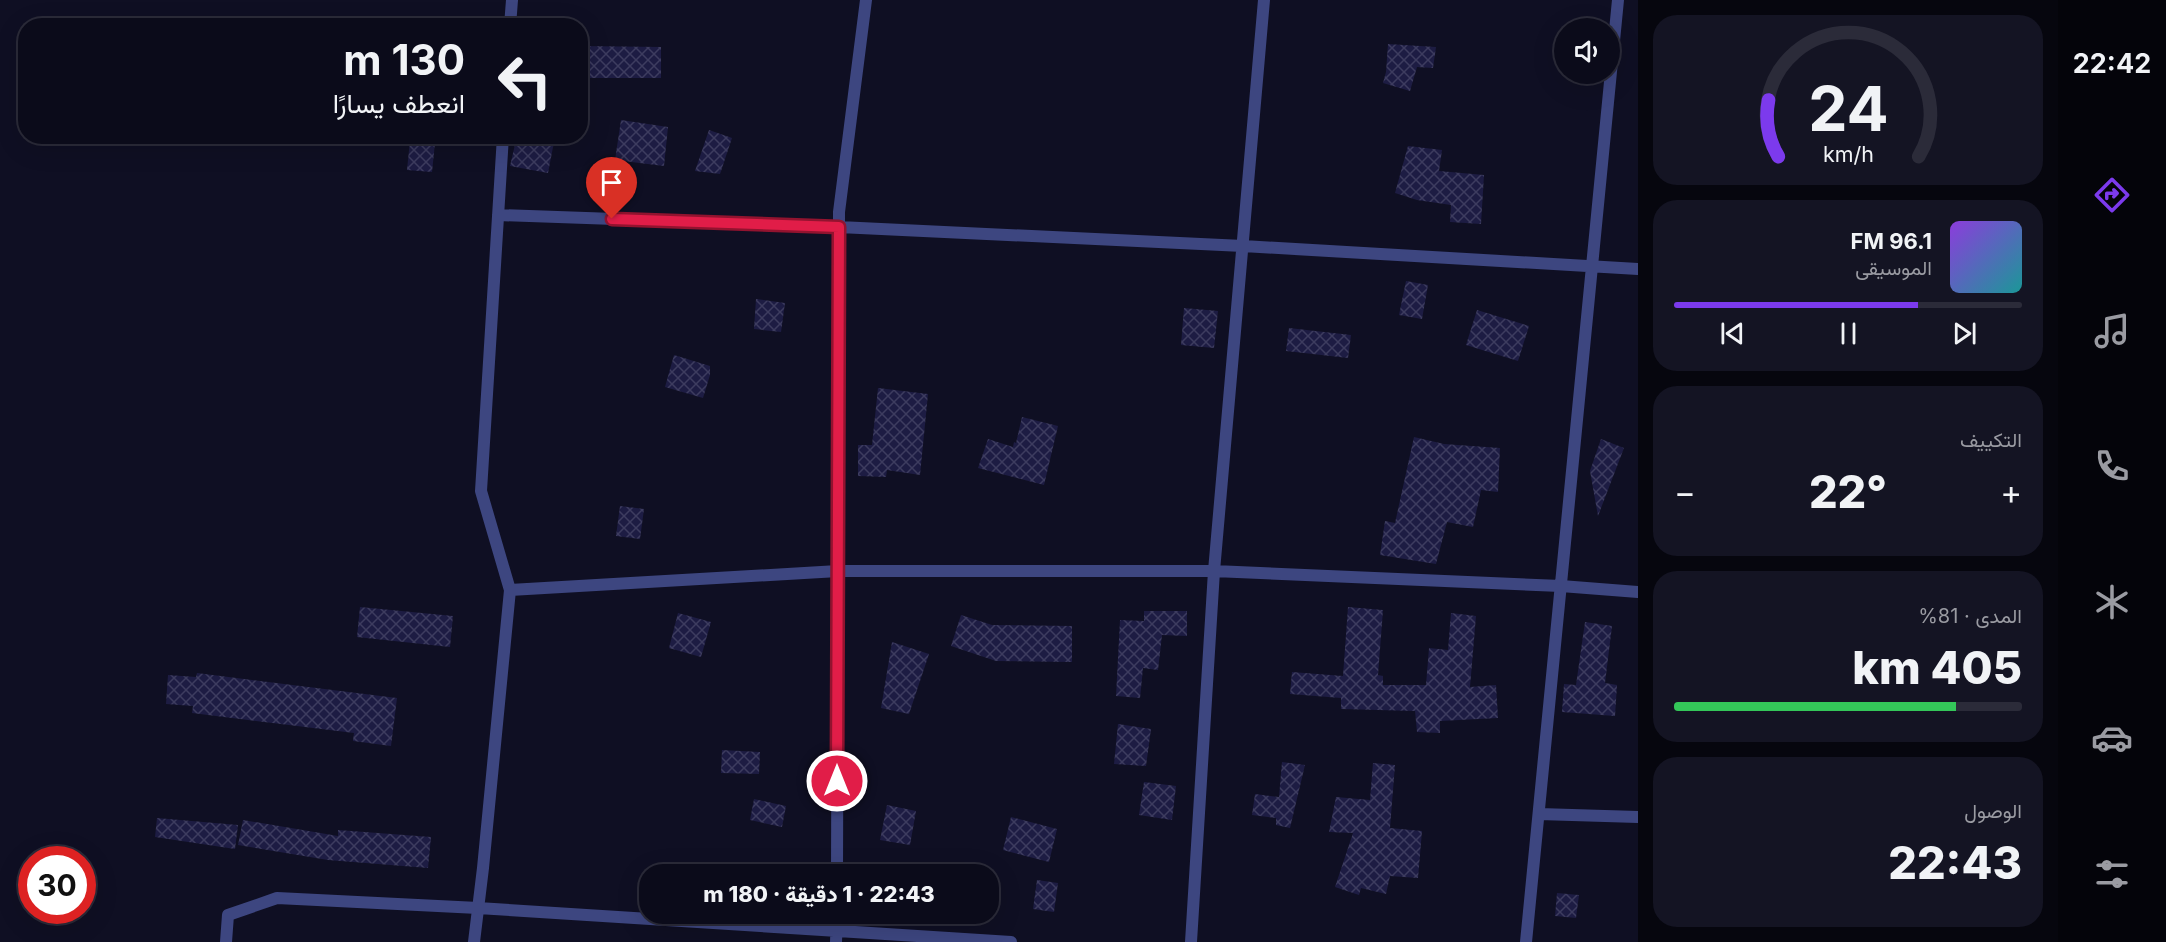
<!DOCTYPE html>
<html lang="ar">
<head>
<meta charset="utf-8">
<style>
  body { margin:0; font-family:Inter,Vazirmatn,sans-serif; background:#141423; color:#f1f3f6; direction:rtl; height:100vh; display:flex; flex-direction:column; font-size:22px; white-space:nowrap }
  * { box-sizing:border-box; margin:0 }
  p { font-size:20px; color:#9a9ba2 }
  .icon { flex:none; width:33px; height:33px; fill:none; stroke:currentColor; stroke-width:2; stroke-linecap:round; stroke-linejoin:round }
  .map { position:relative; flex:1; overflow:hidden; direction:ltr }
  .details { display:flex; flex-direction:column; gap:15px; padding:15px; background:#06060e; width:420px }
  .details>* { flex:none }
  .banner { position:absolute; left:18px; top:18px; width:570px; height:126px; border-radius:24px; box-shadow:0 6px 24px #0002,0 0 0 2px #2b2b39; direction:rtl; background:#0b0b1a; color:#f1f3f6; overflow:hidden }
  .tools { position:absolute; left:1554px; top:18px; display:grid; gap:12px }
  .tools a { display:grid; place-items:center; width:66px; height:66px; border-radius:50%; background:#0b0b1a; box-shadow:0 6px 24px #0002,0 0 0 2px #2b2b39; font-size:30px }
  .speed { position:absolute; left:18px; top:846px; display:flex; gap:12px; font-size:30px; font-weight:700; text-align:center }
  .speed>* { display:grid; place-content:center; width:78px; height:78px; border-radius:50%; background:#0b0b1a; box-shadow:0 6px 24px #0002,0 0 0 2px #2b2b39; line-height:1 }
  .speed .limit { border:9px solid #d22; background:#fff; color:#111 }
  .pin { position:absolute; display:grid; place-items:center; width:51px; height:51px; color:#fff; margin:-62px -26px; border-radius:50% 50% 50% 0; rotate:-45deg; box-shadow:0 0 6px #0007 }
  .pin .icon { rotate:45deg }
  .me { position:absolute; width:66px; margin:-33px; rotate:0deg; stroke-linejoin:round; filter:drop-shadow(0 0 4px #0008) }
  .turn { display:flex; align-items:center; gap:21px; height:126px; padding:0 24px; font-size:27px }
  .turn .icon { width:78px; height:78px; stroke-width:2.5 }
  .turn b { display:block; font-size:42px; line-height:51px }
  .big { font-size:45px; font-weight:800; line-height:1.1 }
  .details .tile { flex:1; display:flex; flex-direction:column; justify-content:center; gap:9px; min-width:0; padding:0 21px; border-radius:24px; background:#141423 }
  .details .dial { align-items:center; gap:0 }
  .dial svg { height:156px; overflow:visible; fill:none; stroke:#2b2b39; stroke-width:7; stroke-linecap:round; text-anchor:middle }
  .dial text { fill:#f1f3f6; stroke:none }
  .song { display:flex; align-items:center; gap:18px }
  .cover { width:72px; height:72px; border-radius:9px; background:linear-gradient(135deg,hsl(270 70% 55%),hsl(180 70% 35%)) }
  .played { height:6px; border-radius:3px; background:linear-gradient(90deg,#7c3aed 70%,#2b2b39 70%) }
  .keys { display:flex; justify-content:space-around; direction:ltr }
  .heat { display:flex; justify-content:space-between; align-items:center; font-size:33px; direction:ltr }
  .charge { height:9px; border-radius:4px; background:linear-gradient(90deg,#34c759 81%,#2b2b39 0) }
  .trip { position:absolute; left:639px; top:864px; width:360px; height:60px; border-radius:24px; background:#0b0b1a; box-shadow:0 6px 24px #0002,0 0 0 2px #2b2b39; font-weight:800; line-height:60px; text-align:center; direction:rtl }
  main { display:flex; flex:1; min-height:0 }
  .menu { display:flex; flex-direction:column; width:108px; justify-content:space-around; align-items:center; background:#04040a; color:#9a9ba2 }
  .menu .icon { width:42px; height:42px }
  .menu .on { color:#7c3aed }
  .menu b { font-size:27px; color:#f1f3f6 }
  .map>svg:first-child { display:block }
  .building { fill:url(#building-cross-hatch) }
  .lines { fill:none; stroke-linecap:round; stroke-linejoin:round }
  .street { stroke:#3d4680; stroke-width:12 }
  .route-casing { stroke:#92132f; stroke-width:15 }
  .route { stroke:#e11d48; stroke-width:10 }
</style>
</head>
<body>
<main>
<nav class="menu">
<b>22:42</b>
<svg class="icon on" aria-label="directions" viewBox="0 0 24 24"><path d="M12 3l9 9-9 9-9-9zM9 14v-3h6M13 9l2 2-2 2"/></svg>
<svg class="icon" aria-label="music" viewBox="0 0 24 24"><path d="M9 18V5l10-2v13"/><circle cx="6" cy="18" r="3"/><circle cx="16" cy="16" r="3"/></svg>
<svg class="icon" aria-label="phone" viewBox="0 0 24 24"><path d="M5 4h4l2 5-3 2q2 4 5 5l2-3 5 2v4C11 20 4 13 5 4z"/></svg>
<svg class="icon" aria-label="climate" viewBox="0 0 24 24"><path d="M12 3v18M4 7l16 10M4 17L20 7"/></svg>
<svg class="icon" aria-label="car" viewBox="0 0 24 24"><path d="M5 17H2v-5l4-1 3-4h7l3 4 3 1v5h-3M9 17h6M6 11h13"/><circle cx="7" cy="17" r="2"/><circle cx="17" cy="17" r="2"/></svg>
<svg class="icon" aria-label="filters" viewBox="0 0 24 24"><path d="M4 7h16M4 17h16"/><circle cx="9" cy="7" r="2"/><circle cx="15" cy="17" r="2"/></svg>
</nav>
<section class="details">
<div class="tile dial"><svg viewBox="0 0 100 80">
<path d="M14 69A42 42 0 1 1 86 69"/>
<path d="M14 69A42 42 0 0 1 9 40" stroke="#7c3aed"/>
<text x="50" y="56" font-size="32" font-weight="700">24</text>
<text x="50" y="72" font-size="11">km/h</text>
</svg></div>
<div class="tile">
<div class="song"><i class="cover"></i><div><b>96.1 FM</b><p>الموسيقى</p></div></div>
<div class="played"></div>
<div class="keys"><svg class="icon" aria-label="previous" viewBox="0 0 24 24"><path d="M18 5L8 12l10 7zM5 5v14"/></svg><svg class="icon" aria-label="pause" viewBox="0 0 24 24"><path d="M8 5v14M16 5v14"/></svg><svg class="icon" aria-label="next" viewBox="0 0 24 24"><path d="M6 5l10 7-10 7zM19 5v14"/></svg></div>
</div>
<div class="tile"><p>التكييف</p>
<div class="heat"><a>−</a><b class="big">22°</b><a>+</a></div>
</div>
<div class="tile"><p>المدى · 81%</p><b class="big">405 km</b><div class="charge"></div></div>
<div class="tile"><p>الوصول</p><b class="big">22:43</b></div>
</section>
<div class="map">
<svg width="1638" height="942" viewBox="0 0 1638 942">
  <defs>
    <pattern id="building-cross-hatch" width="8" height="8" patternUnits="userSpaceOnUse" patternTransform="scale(1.5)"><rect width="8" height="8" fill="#1d1c43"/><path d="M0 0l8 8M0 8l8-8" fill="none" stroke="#3d3c5f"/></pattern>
  </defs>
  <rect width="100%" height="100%" fill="#0f0f23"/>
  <!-- building -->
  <path class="building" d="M1388,44L1436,47L1433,68L1417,67L1410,91L1383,83L1386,72Z
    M580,46L661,47V78H580Z
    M621,120L668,127L664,166L615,160Z
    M709,130L732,138L720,174L695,171Z
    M517,136H527L554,142L548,173L510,166Z
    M410,140L435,143L432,172L407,170Z
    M1408,146L1442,150L1439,171L1484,175L1481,224L1450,222L1451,205L1417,200L1395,193Z
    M1406,281L1428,285L1422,319L1399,315Z
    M756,299L785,303L781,332L754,329Z
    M1184,308L1218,311L1214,348L1181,345Z
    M1477,310L1529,326L1518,361L1466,345Z
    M1289,328L1351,335L1348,358L1286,351Z
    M674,355L710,366V375L703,398L665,387Z
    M878,388L928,394L920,475L887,470L886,477L858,476V445H872Z
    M1022,417L1058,426L1044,485L978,468L988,439L1013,447L1014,442L1016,443Z
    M1414,437L1444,444L1500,448L1498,492L1481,490L1473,527L1447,522L1436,564L1380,555L1385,521L1395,523Z
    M1601,439L1624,448L1598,516L1590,471Z
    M620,506L644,509L640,539L616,536Z
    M360,607L453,616L450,647L357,637Z
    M1348,607L1383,610L1378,675L1383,676V685H1426L1429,648L1448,650L1451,613L1476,616L1470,687L1496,685L1498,718L1440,721V733L1417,732L1415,711L1341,709V698L1290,694L1292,672L1343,676Z
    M1144,611H1187V636L1162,635L1158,670L1143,668L1140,698L1116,696L1120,620L1144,621Z
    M678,613L711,622L701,657L669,648Z
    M961,615L992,625L1072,626V662L996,661L951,646Z
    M1585,622L1612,626L1605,683L1617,685L1615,716L1562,712L1564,684L1576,685Z
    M892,642L929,654L909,714L881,708Z
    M197,673L397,698L391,746L353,741L354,733L192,713L193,706L166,704L168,675L196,677Z
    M1118,724L1151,729L1146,766L1114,764Z
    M722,750L760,752L759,774L721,773Z
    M1282,762L1305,765L1290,828L1276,825V818L1252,815L1255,794L1279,797Z
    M1373,763L1395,765L1390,828L1422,831L1418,878L1390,876L1386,894L1361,888L1359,895L1335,887L1353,833L1329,832L1336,797L1370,800Z
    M1144,782L1176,786L1172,820L1139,815Z
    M754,799L786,806L782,827L750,820Z
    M887,805L916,811L910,845L880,840Z
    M1011,817L1057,829L1049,862L1003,850Z
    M157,818L238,825L235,849L155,837Z
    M243,820L338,836V830L431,837L428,868L328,860L238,845Z
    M1037,880L1058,883L1054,912L1033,909Z
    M1557,893L1579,895L1576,918L1555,916Z"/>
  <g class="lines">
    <!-- street -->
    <path class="street" d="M510,26L512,0
      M498,215L839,227L1243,246L1638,269
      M510,590L838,571H1214L1561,586L1638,592
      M1539,814L1638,817
      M837,874L839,212L866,0
      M226,942L228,915L277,898L478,908L1011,942
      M474,942L483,868L510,590L481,491L503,136
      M836,942L837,914
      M1191,942L1214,571L1264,0
      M1526,942L1618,0"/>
  </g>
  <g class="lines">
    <!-- route casing -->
    <g class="route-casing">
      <path id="route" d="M612,219L839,227L837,781"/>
    </g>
    <!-- route -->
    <use href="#route" class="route"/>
  </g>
</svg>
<div class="tools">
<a><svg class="icon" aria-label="sound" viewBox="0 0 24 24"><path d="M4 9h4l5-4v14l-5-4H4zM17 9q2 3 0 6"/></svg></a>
</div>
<div class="speed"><div class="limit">30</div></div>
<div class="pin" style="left:612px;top:219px;background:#d93025"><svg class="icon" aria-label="arrive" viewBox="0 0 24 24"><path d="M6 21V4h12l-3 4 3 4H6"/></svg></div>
<svg class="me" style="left:837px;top:781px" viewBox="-20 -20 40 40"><circle r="17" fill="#e11d48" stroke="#fff" stroke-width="3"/><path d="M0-11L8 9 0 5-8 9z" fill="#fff"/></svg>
<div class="trip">22:43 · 1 دقيقة · 180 m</div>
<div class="banner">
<div class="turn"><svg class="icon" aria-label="left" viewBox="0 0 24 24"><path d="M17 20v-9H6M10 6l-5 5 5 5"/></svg><div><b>130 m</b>انعطف يسارًا</div></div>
</div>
</div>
</main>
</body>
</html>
